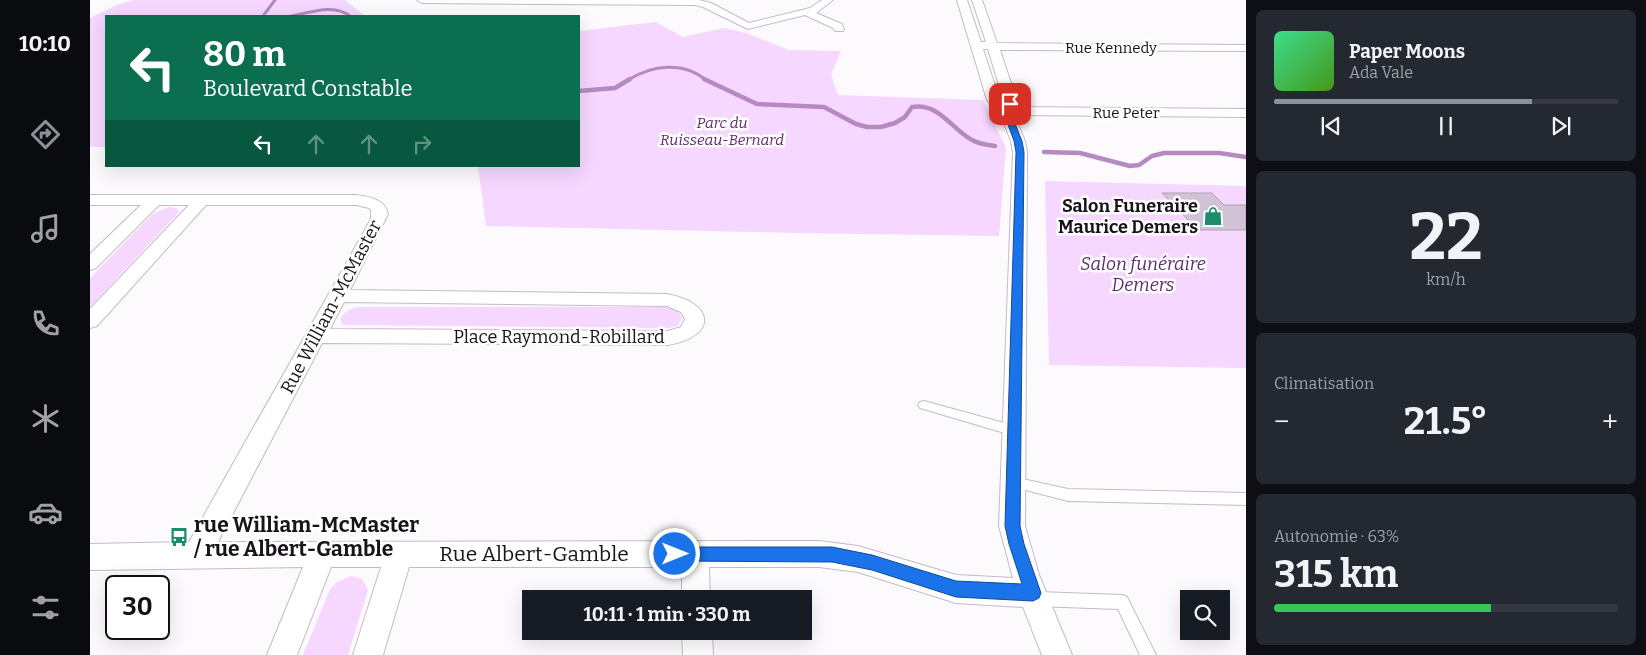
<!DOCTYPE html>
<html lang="fr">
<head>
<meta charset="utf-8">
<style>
  body { margin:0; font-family:Bitter,serif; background:#242831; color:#f1f3f6; height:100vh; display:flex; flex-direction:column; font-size:19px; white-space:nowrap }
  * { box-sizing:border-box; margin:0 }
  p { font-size:16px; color:#9ea1a6 }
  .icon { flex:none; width:28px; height:28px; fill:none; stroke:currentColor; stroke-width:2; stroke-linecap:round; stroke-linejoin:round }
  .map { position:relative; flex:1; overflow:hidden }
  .sheet { display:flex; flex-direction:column; gap:10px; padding:10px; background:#0d0f14; width:400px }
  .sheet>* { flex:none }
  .top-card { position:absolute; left:15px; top:15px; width:475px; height:152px; border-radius:0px; box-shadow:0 5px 20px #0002; background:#0b6e4f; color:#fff; overflow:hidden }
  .tools { position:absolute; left:1090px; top:590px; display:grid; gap:10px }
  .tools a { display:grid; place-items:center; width:50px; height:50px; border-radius:0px; background:#171b24; box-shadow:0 5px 20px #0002; font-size:25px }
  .speed { position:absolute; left:15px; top:575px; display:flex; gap:10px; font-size:25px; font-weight:700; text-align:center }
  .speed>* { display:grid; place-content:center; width:65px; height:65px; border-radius:50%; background:#171b24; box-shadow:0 5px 20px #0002; line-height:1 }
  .speed .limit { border:2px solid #111; border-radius:8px; background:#fff; color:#111 }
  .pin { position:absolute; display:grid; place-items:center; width:42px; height:42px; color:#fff; margin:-21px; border-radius:10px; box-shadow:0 2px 8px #0006 }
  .me { position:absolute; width:55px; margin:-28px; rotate:90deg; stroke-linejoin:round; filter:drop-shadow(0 0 4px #0008) }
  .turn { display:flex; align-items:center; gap:18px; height:105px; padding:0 15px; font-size:22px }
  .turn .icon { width:65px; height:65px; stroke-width:2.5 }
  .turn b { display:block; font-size:35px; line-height:42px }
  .lanes { display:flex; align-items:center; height:48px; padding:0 15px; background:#0003; justify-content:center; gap:25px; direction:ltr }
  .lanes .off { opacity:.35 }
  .big { font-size:38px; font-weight:700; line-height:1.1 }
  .sheet .widget { flex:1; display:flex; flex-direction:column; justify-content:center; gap:8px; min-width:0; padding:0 18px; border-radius:8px; background:#242831 }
  .sheet .dial { align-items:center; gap:0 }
  .dial b { font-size:65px; line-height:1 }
  .song { display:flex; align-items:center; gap:15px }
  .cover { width:60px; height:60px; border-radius:8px; background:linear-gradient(135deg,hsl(150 70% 55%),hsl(100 70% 35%)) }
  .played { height:5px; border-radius:2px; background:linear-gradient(90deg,#8c9099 75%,#363941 75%) }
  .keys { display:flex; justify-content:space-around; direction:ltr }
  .heat { display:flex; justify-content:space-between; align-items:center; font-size:28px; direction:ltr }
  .charge { height:8px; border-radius:4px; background:linear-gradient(90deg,#34c759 63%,#363941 0) }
  .trip { position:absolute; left:432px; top:590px; width:290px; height:50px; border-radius:0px; background:#171b24; box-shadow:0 5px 20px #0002; font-weight:700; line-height:50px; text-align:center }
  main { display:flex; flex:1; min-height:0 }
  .dock { display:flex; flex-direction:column; width:90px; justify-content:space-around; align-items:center; background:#090b0e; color:#9ea1a6 }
  .dock .icon { width:35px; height:35px }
  .dock .on { color:#8c9099 }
  .dock b { font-size:22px; color:#f1f3f6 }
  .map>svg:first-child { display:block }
  .green { fill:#f6d7ff }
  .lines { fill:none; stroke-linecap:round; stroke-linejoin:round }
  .stream-far1 { stroke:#b48ac0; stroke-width:3 }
  .stream { stroke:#b48ac0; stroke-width:4.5 }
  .building { fill:#d1c2d6; stroke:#afa0b3 }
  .service-casing { stroke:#c7b8cb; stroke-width:2 }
  .minor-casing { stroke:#c7b8cb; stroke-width:2 }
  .service { fill:#fff; fill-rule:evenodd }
  .minor { fill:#fff; fill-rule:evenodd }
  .route { fill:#1a73e8; stroke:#114b97 }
  .labels { text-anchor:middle; stroke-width:5; stroke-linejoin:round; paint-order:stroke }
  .far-street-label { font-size:15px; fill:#19141a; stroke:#fff }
  .far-park-label { font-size:15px; font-style:italic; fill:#5f2b6d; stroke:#fff }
  .poi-label { font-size:18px; font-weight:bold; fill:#19141a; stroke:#fff; text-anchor:end }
  .park-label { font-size:18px; font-style:italic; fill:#5f2b6d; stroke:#fff }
  .street-label { font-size:18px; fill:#19141a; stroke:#fff }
  .near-poi-label { font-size:21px; font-weight:bold; fill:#19141a; stroke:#fff; text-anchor:start }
  .near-street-label { font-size:21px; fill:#19141a; stroke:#fff }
</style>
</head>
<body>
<main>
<nav class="dock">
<b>10:10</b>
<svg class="icon on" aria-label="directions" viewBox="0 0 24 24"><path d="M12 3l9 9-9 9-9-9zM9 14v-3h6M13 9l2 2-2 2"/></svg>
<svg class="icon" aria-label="music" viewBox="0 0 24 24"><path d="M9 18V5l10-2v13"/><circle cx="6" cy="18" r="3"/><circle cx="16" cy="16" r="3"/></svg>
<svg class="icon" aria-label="phone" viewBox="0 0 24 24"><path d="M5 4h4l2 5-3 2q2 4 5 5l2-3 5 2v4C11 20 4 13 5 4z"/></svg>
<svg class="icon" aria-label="climate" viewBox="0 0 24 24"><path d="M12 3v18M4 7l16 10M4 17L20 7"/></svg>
<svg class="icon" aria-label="car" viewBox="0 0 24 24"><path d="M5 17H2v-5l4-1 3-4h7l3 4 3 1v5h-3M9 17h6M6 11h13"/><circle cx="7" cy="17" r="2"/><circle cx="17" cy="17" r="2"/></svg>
<svg class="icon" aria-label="filters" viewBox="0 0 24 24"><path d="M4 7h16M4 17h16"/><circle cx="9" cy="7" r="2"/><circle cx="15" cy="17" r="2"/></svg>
</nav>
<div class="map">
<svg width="1156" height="655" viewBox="0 0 1156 655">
  <rect width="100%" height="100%" fill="#fdfafe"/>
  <!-- green -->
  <path class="green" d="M44,0H255L275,16H16V147H0V18L27,5Z
    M566,22L593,37L634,28L656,33L699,50L751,51L741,75L748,95L893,100L916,148L909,236L707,233L396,226L388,166H489V31Z
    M955,181L1156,186V368L959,365Z
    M79,207L87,208L89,212L0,307V278L64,213Z
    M269,307H575L588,310L592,318L587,326L579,328L253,325L250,319C254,311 261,308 269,307Z
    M261,576L272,579L278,590L258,655H213L240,589L247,582Z"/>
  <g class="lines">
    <!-- stream-far1 -->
    <path class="stream-far1" d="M173,16L185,0
      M201,16C220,13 243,3 260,16
      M538,80C562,65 593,61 616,80"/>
    <!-- stream -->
    <path class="stream" d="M614,79L667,104L734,107L766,124L777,127H791L805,123L815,117L822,107C850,103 860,128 882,140C889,144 897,145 905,146
      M489,91L525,88L540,79
      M954,152L990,153L1040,166L1049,165L1062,156L1074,153H1129L1156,157"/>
  </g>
  <!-- building -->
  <path class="building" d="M1072,193H1122L1134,205H1156V230H1108Z"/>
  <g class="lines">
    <!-- service casing -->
    <g class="service-casing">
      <path id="service" d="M834,401L925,426L929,428L931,431L929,434L925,436L830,408L828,405L830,402Z
        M924,477L978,489L1156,493V505L978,501L920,486L918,482L920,478Z
        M947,592L1032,595L1037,597L1066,655H1050L1028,609L947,606L942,604L940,599L942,594Z"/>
    </g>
    <!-- minor casing -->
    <g class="minor-casing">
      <path id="minor" d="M327,0H609L621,3L659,23L720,8L732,0H743L726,13L752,24L754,29L753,31H745L743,28L715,15L658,29L613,7L605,5L332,3Z
        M867,0H877L891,42H896L882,0H892L907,43L1156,45V51L910,50L927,101L925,107L1156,109V117L924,115L935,141L937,152L935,526L949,575L982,655H952L933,607L866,603L768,572L729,567H619L620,599H592V567H319L293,655H263L291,567H241L207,655H177L213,567L0,570V544L99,542L281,219V210L279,208L267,205H116L7,326L0,328V309L99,205H69L6,268L0,270V254L51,205H0V195H267C280,197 295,199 298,214L260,290L577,294C625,303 628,336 578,345L232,343L128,542L729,541L768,546L866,575L923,578L909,526L923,152L921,141L910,113L897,100ZM893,49H898L914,102L909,98ZM254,302L577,306L591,312L595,319L591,327L578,331L240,329Z
        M592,631H622L623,655H593Z"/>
    </g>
    <!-- service -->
    <use href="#service" class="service"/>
    <!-- minor -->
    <use href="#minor" class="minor"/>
  </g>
  <!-- route -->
  <path class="route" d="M918,102L924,104L920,111L932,141L934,152L930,526L934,544L951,593L949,598L943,601L866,597L782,570L742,562L585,561L579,559L577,554L579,549L585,547H742L782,555L866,581L932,584L919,544L915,526L926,152L924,141L913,111Z"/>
  <!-- icons -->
  <defs>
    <g id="shop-bare" transform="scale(1.5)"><path d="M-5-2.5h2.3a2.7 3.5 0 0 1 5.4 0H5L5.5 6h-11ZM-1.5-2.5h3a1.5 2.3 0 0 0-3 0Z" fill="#1c8c6c" stroke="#fff" stroke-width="2.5" paint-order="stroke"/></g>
    <g id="bus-bare" transform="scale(1.5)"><path d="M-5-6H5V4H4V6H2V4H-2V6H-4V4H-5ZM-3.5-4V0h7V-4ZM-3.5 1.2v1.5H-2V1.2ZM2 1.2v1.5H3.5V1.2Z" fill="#1c8c6c" stroke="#fff" stroke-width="2.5" paint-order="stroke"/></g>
  </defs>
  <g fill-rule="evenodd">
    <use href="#shop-bare" x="1123" y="216"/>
    <use href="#bus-bare" x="89" y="537"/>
  </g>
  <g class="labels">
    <!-- far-street labels -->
    <g class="far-street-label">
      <text x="1021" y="53">Rue Kennedy</text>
      <text x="1036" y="118">Rue Peter</text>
    </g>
    <!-- far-park labels -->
    <g class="far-park-label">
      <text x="632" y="128">Parc du<tspan x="632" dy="17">Ruisseau-Bernard</tspan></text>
    </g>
    <!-- poi labels -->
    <g class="poi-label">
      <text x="1108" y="212">Salon Funeraire<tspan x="1108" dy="21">Maurice Demers</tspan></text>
    </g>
    <!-- park labels -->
    <g class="park-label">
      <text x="1053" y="270">Salon funéraire<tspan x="1053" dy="21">Demers</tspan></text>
    </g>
    <!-- street labels -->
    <g class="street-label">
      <text transform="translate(241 307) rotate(-62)" y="6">Rue William-McMaster</text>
      <text x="469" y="343">Place Raymond-Robillard</text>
    </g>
    <!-- near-poi labels -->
    <g class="near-poi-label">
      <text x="104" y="532">rue William-McMaster<tspan x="104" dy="24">/ rue Albert-Gamble</tspan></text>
    </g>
    <!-- near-street labels -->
    <g class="near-street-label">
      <text x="444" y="561">Rue Albert-Gamble</text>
    </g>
  </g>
</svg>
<div class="tools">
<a><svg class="icon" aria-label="search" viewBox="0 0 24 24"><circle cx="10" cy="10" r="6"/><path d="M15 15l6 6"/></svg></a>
</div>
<div class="speed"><div class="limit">30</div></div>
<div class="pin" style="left:920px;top:104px;background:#d93025"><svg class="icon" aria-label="arrive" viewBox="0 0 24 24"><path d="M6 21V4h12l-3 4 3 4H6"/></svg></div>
<svg class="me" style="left:585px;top:554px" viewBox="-20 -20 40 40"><circle r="17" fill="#1a73e8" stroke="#fff" stroke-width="3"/><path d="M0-11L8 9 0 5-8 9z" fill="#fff"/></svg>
<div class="trip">10:11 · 1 min · 330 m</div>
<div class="top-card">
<div class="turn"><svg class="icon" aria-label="left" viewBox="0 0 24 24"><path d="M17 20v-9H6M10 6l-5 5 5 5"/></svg><div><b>80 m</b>Boulevard Constable</div></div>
<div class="lanes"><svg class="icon" aria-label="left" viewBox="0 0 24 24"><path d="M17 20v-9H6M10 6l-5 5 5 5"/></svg><svg class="icon off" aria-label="ahead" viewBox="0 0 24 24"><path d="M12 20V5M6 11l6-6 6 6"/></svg><svg class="icon off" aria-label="ahead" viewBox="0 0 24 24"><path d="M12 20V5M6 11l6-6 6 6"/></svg><svg class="icon off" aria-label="right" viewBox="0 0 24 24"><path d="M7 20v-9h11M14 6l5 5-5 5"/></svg></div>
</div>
</div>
<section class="sheet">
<div class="widget">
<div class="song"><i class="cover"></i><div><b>Paper Moons</b><p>Ada Vale</p></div></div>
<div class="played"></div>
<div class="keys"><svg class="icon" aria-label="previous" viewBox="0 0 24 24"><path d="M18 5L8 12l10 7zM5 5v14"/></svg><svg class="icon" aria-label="pause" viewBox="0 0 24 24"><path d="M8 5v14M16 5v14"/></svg><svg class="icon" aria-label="next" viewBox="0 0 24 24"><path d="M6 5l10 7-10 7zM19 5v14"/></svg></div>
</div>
<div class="widget dial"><b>22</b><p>km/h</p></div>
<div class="widget"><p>Climatisation</p>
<div class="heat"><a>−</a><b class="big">21.5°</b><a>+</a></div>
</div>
<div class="widget"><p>Autonomie · 63%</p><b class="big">315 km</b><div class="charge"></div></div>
</section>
</main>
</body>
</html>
